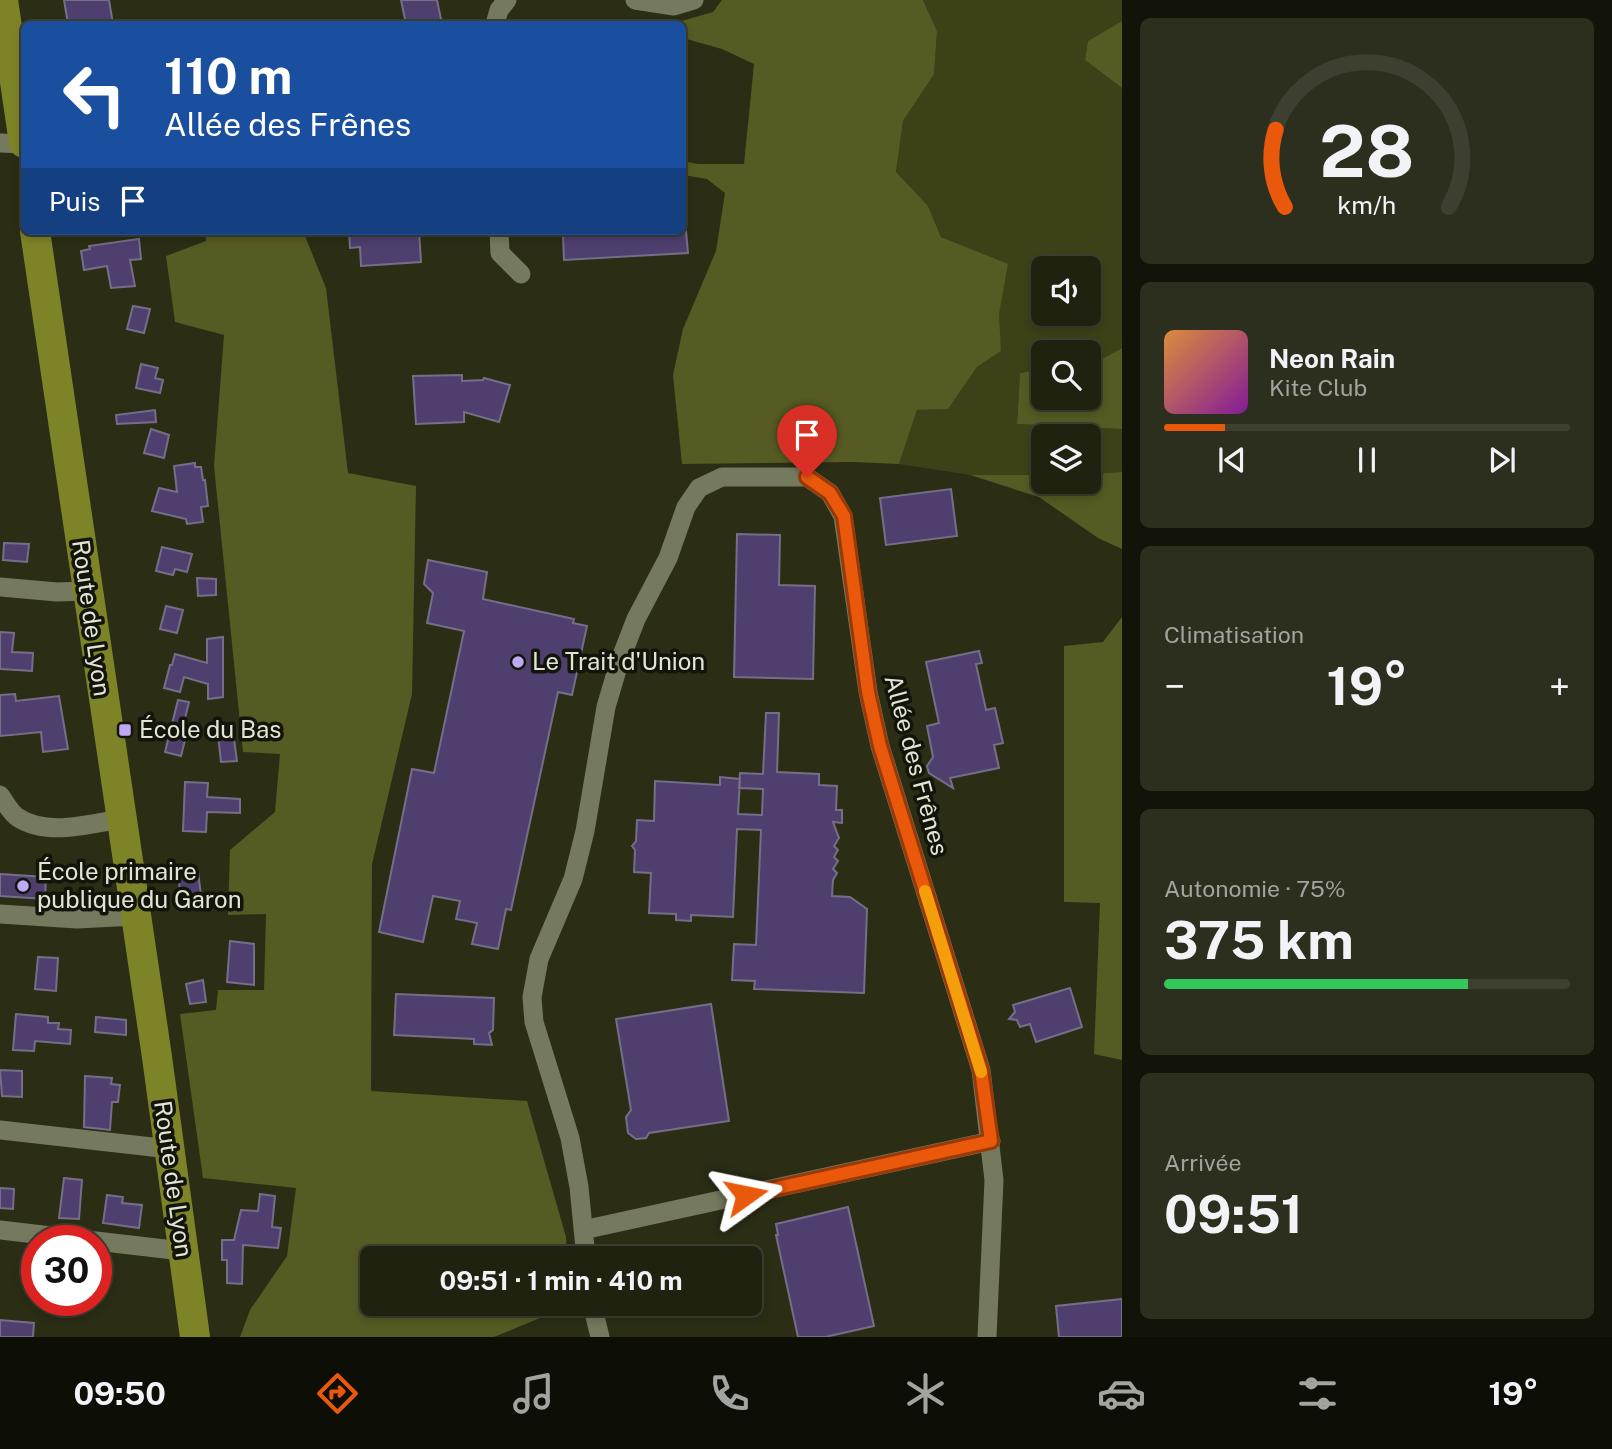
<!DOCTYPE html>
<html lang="fr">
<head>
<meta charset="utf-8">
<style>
  body { margin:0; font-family:"Public Sans",sans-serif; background:#2d2f1e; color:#f1f3f6; height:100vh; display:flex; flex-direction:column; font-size:26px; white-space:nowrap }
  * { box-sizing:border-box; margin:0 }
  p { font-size:23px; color:#a2a49f }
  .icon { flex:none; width:38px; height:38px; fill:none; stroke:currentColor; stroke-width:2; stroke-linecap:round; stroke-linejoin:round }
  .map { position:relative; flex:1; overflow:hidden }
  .panel { display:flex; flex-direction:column; gap:18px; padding:18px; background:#121309; width:490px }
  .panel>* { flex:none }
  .top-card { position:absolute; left:21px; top:21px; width:665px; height:214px; border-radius:10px; box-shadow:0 4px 10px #0003,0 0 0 2px #3d3f30; background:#1a4fa0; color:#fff; overflow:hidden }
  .buttons { position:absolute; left:1031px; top:256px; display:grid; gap:14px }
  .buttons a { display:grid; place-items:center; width:70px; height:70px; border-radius:10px; background:#202210; box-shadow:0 4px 10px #0003,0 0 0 2px #3d3f30; font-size:35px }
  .speed { position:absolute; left:21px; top:1225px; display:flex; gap:14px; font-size:35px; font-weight:700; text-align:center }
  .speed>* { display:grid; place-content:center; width:91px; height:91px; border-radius:50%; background:#202210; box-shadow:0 4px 10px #0003,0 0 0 2px #3d3f30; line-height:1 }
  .speed .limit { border:10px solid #d22; background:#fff; color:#111 }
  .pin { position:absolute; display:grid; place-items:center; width:60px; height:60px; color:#fff; margin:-72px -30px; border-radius:50% 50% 50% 0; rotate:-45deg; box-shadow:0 0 7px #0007 }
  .pin .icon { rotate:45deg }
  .me { position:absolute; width:77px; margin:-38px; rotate:78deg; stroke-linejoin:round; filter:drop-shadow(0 0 5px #0008) }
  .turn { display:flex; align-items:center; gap:24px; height:147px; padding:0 28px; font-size:32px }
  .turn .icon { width:91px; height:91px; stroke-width:2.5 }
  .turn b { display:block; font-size:49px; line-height:60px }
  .then { display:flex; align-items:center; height:66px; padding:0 28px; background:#0003; gap:14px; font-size:26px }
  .big { font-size:52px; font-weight:700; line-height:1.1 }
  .panel .tile { flex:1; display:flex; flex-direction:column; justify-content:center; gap:10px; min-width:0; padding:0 24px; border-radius:10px; background:#2d2f1e }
  .panel .dial { align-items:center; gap:0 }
  .dial svg { height:182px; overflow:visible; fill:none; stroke:#3d3f30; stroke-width:7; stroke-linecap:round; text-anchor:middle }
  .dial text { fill:#f1f3f6; stroke:none }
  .song { display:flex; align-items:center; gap:21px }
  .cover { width:84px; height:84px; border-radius:10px; background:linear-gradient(135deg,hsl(30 70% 55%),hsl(290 70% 35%)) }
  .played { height:7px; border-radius:4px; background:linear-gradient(90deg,#ea580c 15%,#3d3f30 15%) }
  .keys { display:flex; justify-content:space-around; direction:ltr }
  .heat { display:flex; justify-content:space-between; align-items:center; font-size:38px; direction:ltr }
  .charge { height:10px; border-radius:5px; background:linear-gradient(90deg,#34c759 75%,#3d3f30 0) }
  .trip { position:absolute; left:360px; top:1246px; width:402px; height:70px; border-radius:10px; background:#202210; box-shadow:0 4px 10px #0003,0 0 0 2px #3d3f30; font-weight:700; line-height:70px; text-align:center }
  .tab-bar { display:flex; height:112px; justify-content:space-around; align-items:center; background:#0d0e06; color:#a2a49f }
  .tab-bar .icon { width:49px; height:49px }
  .tab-bar .active { color:#ea580c }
  .tab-bar b { font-size:32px; color:#f1f3f6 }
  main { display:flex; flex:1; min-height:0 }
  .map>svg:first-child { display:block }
  .green { fill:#3d4117; fill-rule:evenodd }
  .forest { fill:#555b23 }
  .building { fill:#4e3f6f; stroke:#756e88; stroke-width:2 }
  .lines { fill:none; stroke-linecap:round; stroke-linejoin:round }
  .minor { stroke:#75795e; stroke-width:19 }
  .primary { stroke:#7d8428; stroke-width:30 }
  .route-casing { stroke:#983908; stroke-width:18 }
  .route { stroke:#ea580c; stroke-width:12 }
  .slow { stroke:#f59e0b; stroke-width:12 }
  .poi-dot { fill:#bfa9f4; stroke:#14150a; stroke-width:2.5 }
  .labels { text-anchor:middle; stroke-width:7; stroke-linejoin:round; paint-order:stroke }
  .street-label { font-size:24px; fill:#e2e5d6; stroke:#14150a }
  .poi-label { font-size:24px; fill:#e2e5d6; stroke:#14150a; text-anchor:start }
</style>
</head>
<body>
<main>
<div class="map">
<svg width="1122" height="1337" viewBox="0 0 1122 1337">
  <rect width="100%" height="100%" fill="#2b2e15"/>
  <!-- green -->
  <path class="green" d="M923,0H1122V21L1088,41L1085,60L1122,88V348L1102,359L1089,361L1088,352H1043V369L1020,373L1017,424L1122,429V472L1089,474L1088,436H1043V475H970L899,464L917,410L948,409L977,367L1001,351L998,314L1008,265L941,237L928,206L896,173L903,121L934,74L937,31ZM1043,268H1088V313H1043Z"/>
  <!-- forest -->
  <path class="forest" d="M722,0H923L937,31L934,74L903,121L896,172L928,206L941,237L1008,264L999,314L1001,351L977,367L948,409L917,410L899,464L853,462L682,464L673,375L683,329L716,251L725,193L707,179L683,175V161L698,164H744L754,64L722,49L683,38L682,24H671L713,12Z
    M1122,21V88L1085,60L1088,41Z
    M205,231H303L326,288L348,473L416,486L412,694L372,864L371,1091L527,1101L566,1237L567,1258H373V1304H569V1306L494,1337H240L250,1310L287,1256L296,1188L203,1178L180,1014L216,1010L218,990H264L266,914L228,915L230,850L275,812L280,754L243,752L214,466L224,335L175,322L166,256L206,241Z
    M1122,348V429L1017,424L1020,373L1043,369V397H1088L1089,361L1102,359Z
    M1122,472V549L1098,538L1039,497L970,475H1043V481H1088L1089,474Z
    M1122,617V1060L1094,1054L1100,903L1064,902V646L1103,642Z"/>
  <!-- building -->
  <path class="building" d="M64,0H109L113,24H68Z
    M401,0H437L442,24H406Z
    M349,231H419L421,262L361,266L360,247L350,248Z
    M641,231H686L688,253L564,260L563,235Z
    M139,239L141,259L130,260L135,286L111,288L107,266L84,270L81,251L90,249L89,246Z
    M133,306L150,309L144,333L127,329Z
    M141,364L158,368L155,378L163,380L160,393L136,388Z
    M462,375V381L483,380L484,378L510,385L499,422L464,412V422L416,424L413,376Z
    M155,410L156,422L117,424L116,415Z
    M151,429L169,435L164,458L144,453Z
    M195,463V467H201L203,480H205L208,506L201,507L203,522L187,524L186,519L152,511L159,488L177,492L174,466Z
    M951,489L957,536L886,545L880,498Z
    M737,534L780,535L779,585L815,586L813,679L734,677Z
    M4,543L29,544L27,562L3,560Z
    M162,547L192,554L187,572L175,569L173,575L156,571Z
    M428,560L487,572L483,599L574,619L573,623L587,626L572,695L558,692L511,910L506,909L498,949L472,944L477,923L456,919L460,901L433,896L423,942L379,932L412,769L434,773L464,631L427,623L433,593L424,584Z
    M197,578L216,579V595L198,596Z
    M166,606L183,610L177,633L160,629Z
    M0,632L14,633L12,652L33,653L32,671L0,669Z
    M223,637V697L208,699V684L184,677L180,692L164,688L170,665H172L175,654L207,663V639Z
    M979,651L982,663L976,664L986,710L995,708L1003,743L994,745L999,768L950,778L953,788L929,773L927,766L933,757L927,726L939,723L926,662Z
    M15,694L16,701L59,696L68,749L43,752L41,732L0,736V695Z
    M178,700L189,702L182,731L187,732L181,756L165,752Z
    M766,713H779L777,772L819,774V785L837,786L836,810H842V823L833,822L839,838L834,846L838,850L834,857L838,861L833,869L837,873L833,880L832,896L850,897L867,909L864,993L754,989L755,981L732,980L734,944L756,945L761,830L737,829L733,917L691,915V921L676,920V914L649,913L651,873L634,872L635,850L632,846L636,841L637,820L654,821L655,781L720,785V777L740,779L738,814L762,815L763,789L739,788L740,773L763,774Z
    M233,732L237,761L221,762L218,734Z
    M185,782L208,783L207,797L240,799V813L207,812L206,832L183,831Z
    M198,871L202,904L182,906L178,874Z
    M0,874L46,877L45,899L0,896Z
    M230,941L254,944V985L227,982Z
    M38,957L58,958L56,991L35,989Z
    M203,980L206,1002L190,1004L186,984Z
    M1070,988L1082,1027L1036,1042L1030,1024L1020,1027L1017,1020L1009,1019L1015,1012L1013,1005Z
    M396,994L494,998L493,1030L489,1033L492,1045L474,1044V1039L394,1035Z
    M711,1004L729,1121L649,1133L646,1138L636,1139L628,1133L626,1117L631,1110L616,1019Z
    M16,1014L48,1017V1023H59L58,1029L71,1030L70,1044L35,1041L34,1051L13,1050Z
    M96,1017L126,1020V1035L95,1032Z
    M0,1070L22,1071V1097L2,1096Z
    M85,1076L112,1078L111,1084L120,1085L118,1102H112L110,1130L84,1127Z
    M64,1178L82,1180L79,1219L59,1218Z
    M0,1188L14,1189L13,1209L0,1208Z
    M260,1194L275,1196L272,1227L281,1228L278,1248L243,1245L242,1284L227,1283V1260H222V1240H234L241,1210L258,1211Z
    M107,1195L123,1197L122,1203L142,1205L139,1228L103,1223Z
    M848,1207L874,1326L825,1337H798L776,1235H778L776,1224Z
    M1122,1299V1337H1059L1056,1306Z
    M0,1320L34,1323L33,1337H0Z"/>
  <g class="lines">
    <!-- minor -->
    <path class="minor" d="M635,0L674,6L694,0
      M495,24L499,10L507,0
      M0,143L24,144
      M499,231L500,253L521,274
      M0,587L57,592L87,591
      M0,795C5,802 10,812 17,817C47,837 88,824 121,819
      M0,914L77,919L135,916
      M0,1130L170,1149
      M0,1230L94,1241
      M583,1230L991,1141
      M96,1241L182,1251
      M586,1258L579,1187L570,1138L534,1022L532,997L539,959L573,879L585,831L606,707L619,663L636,619L668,558L686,507L699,488L722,477H807L830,493L843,516L868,692L880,746L981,1070L994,1180L987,1337
      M592,1304L600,1337"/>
    <!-- primary -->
    <path class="primary" d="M3,0L24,143
      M35,231L157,1057L195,1337"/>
  </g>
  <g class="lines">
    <!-- route casing -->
    <g class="route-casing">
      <path id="route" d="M746,1195L991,1141L981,1070L880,746L868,692L844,516L830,493L807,477"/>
    </g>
    <!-- route -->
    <use href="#route" class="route"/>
    <!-- slow -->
    <path class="slow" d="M925,891L981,1072"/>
  </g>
  <!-- markers -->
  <g class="poi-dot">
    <circle cx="518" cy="662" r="7"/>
    <rect x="118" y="723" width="14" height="14" rx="3.5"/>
    <circle cx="23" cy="886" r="7"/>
  </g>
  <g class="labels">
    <!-- street labels -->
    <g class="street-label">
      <text transform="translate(91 618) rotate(82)" y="8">Route de Lyon</text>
      <text transform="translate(916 765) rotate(75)" y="8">Allée des Frênes</text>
      <text transform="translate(173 1179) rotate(82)" y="8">Route de Lyon</text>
    </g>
    <!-- poi labels -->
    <g class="poi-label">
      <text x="532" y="670">Le Trait d'Union</text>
      <text x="139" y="738">École du Bas</text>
      <text x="37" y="880">École primaire<tspan x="37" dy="28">publique du Garon</tspan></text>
    </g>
  </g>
</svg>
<div class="buttons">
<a><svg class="icon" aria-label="sound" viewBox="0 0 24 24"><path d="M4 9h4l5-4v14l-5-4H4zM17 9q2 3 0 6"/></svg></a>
<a><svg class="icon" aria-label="search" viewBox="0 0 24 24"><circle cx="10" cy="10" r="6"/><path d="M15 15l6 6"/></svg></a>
<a><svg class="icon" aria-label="layers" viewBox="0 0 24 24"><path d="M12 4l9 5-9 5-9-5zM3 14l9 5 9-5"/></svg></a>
</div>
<div class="speed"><div class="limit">30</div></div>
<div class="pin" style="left:807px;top:477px;background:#d93025"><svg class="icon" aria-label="arrive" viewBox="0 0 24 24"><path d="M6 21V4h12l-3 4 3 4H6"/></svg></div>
<svg class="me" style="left:746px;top:1195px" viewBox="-20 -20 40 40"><path d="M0-17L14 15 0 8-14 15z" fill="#ea580c" stroke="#fff" stroke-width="4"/></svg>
<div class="trip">09:51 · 1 min · 410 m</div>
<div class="top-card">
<div class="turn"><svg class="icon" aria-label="left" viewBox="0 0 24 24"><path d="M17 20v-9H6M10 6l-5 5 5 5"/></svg><div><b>110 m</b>Allée des Frênes</div></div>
<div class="then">Puis<svg class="icon" aria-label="arrive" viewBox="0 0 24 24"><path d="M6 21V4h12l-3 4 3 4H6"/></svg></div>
</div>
</div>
<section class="panel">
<div class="tile dial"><svg viewBox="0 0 100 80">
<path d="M14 69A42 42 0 1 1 86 69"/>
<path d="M14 69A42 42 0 0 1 10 35" stroke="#ea580c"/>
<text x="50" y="56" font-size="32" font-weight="700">28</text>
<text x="50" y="72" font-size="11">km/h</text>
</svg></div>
<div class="tile">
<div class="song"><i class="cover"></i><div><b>Neon Rain</b><p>Kite Club</p></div></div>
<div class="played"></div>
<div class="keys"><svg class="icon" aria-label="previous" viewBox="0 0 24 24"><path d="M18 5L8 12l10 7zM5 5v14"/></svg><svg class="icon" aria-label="pause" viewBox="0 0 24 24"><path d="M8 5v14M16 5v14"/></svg><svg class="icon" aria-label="next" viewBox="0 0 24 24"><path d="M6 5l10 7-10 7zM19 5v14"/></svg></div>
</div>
<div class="tile"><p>Climatisation</p>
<div class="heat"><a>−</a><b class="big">19°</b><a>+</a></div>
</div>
<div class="tile"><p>Autonomie · 75%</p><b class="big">375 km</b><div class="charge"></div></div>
<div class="tile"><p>Arrivée</p><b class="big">09:51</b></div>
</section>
</main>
<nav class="tab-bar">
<b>09:50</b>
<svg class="icon active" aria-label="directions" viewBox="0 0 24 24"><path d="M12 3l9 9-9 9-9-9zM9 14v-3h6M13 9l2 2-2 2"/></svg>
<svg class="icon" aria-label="music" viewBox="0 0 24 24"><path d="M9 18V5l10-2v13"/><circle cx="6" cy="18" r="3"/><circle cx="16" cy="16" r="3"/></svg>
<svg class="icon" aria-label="phone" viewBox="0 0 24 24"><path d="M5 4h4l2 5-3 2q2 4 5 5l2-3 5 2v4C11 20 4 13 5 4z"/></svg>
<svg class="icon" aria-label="climate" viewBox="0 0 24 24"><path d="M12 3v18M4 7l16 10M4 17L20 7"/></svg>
<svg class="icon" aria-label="car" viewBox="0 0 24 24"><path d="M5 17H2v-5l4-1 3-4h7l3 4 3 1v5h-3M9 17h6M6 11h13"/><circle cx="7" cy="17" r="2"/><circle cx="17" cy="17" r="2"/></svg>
<svg class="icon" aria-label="filters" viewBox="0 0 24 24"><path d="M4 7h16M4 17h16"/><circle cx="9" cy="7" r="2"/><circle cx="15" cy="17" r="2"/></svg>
<b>19°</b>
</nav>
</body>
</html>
